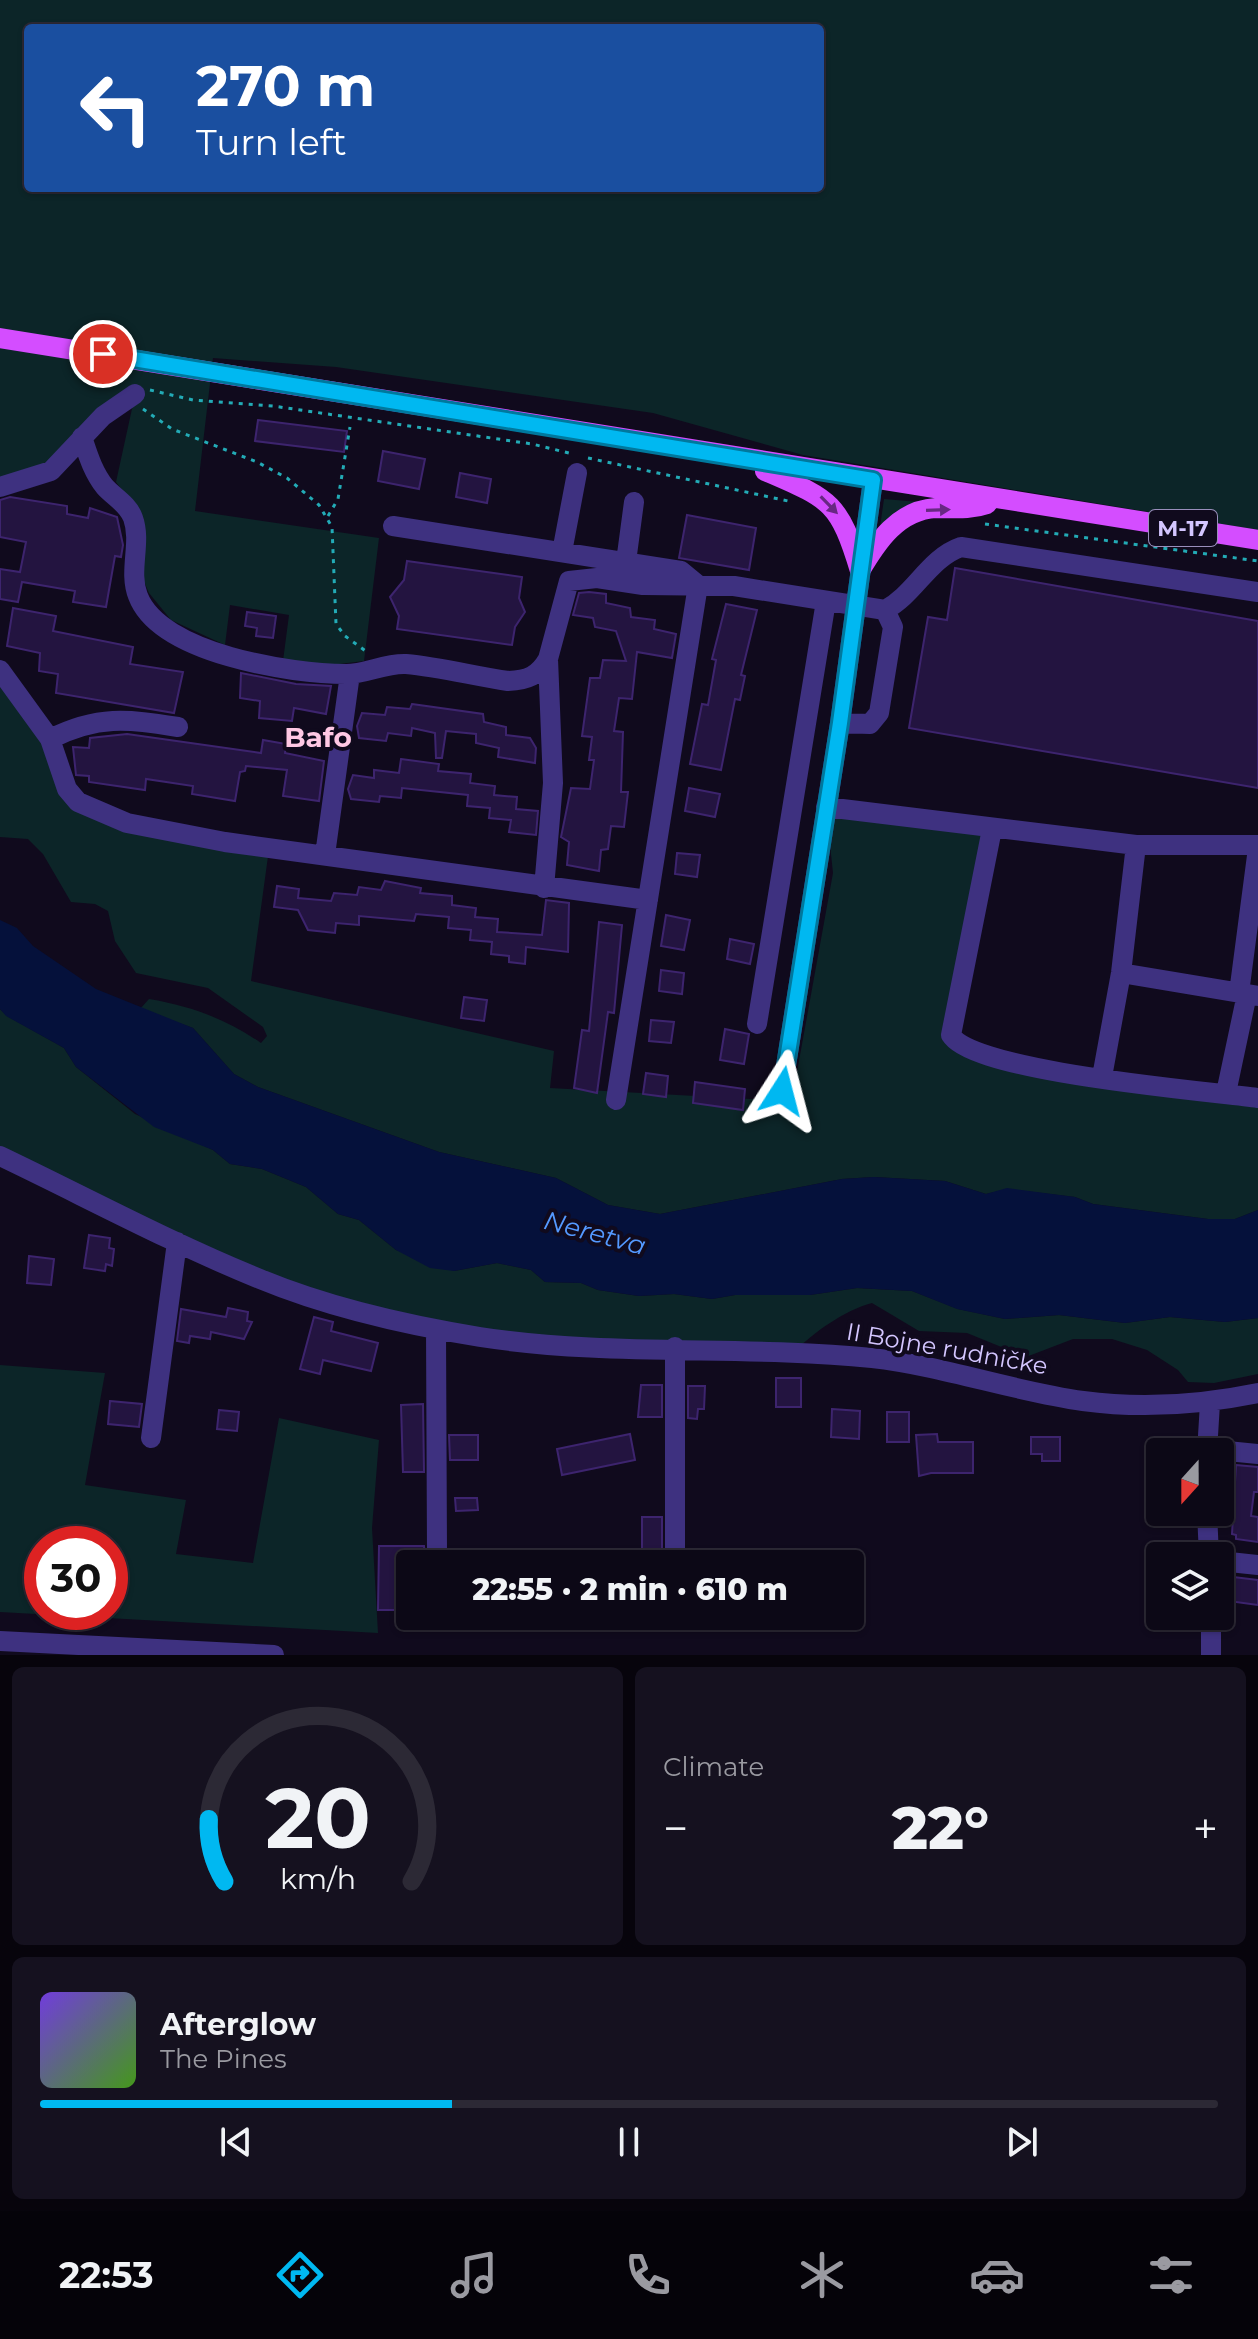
<!DOCTYPE html>
<html lang="en">
<head>
<meta charset="utf-8">
<style>
  body { margin:0; font-family:Montserrat,sans-serif; background:#15111f; color:#f1f3f6; height:100vh; display:flex; flex-direction:column; font-size:30px; white-space:nowrap }
  * { box-sizing:border-box; margin:0 }
  p { font-size:26px; color:#9a9aa1 }
  .icon { flex:none; width:44px; height:44px; fill:none; stroke:currentColor; stroke-width:2; stroke-linecap:round; stroke-linejoin:round }
  .map { position:relative; height:1655px; overflow:hidden }
  .drawer { display:flex; flex-direction:column; gap:12px; padding:12px; background:#07040c; flex:1 }
  .drawer>* { flex:none }
  .hud { position:absolute; left:24px; top:24px; width:800px; height:168px; border-radius:8px; box-shadow:0 2px 6px #0004,0 0 0 2px #2c2935; background:#1a4fa0; color:#fff; overflow:hidden }
  .needle { width:52px; rotate:201deg }
  .fabs { position:absolute; left:1146px; top:1438px; display:grid; gap:16px }
  .fabs a { display:grid; place-items:center; width:88px; height:88px; border-radius:8px; background:#0c0816; box-shadow:0 2px 6px #0004,0 0 0 2px #2c2935; font-size:40px }
  .speed { position:absolute; left:24px; top:1526px; display:flex; gap:16px; font-size:40px; font-weight:700; text-align:center }
  .speed>* { display:grid; place-content:center; width:104px; height:104px; border-radius:50%; background:#0c0816; box-shadow:0 2px 6px #0004,0 0 0 2px #2c2935; line-height:1 }
  .speed .limit { border:12px solid #d22; background:#fff; color:#111 }
  .pin { position:absolute; display:grid; place-items:center; width:68px; height:68px; color:#fff; margin:-34px; border:4px solid #fff; border-radius:50%; box-shadow:0 2px 8px #0007 }
  .me { position:absolute; width:88px; margin:-44px; rotate:9deg; stroke-linejoin:round; filter:drop-shadow(0 0 6px #0008) }
  .turn { display:flex; align-items:center; gap:28px; height:168px; padding:0 40px; font-size:36px }
  .turn .icon { width:104px; height:104px; stroke-width:2.5 }
  .turn b { display:block; font-size:56px; line-height:68px }
  .big { font-size:60px; font-weight:800; line-height:1.1 }
  .drawer .widget { flex:1; display:flex; flex-direction:column; justify-content:center; gap:12px; min-width:0; padding:0 28px; border-radius:12px; background:#15111f }
  .drawer .dial { align-items:center; gap:0 }
  .dial svg { height:208px; overflow:visible; fill:none; stroke:#2c2935; stroke-width:7; stroke-linecap:round; text-anchor:middle }
  .dial text { fill:#f1f3f6; stroke:none }
  .song { display:flex; align-items:center; gap:24px }
  .cover { width:96px; height:96px; border-radius:12px; background:linear-gradient(135deg,hsl(260 70% 55%),hsl(100 70% 35%)) }
  .played { height:8px; border-radius:4px; background:linear-gradient(90deg,#00b8f1 35%,#2c2935 35%) }
  .keys { display:flex; justify-content:space-around; direction:ltr }
  .heat { display:flex; justify-content:space-between; align-items:center; font-size:44px; direction:ltr }
  .drawer .tiles { flex:1; display:grid; gap:12px; grid-template-columns:1fr 1fr }
  .widget:last-child { grid-column:span 2 }
  .trip { position:absolute; left:396px; top:1550px; width:468px; height:80px; border-radius:8px; background:#0c0816; box-shadow:0 2px 6px #0004,0 0 0 2px #2c2935; font-weight:800; line-height:80px; text-align:center }
  .dock { display:flex; height:128px; justify-content:space-around; align-items:center; background:#050309; color:#9a9aa1 }
  .dock .icon { width:56px; height:56px }
  .dock .selected { color:#00b8f1 }
  .dock b { font-size:36px; color:#f1f3f6 }
  .map>svg:first-child { display:block }
  .green { fill:#0c2528; fill-rule:evenodd }
  .water { fill:#05113b }
  .building { fill:#231440; stroke:#3d246e; stroke-width:2 }
  .lines { fill:none; stroke-linecap:round; stroke-linejoin:round }
  .path { stroke:#23abb6; stroke-width:3; stroke-dasharray:4 6; stroke-linecap:butt }
  .minor { stroke:#3e3180; stroke-width:20 }
  .major { stroke:#d44dff; stroke-width:20 }
  .oneway { fill:#682883 }
  .route-casing { stroke:#00789d; stroke-width:20 }
  .route { stroke:#00b8f1; stroke-width:14 }
  .labels { text-anchor:middle; stroke-width:8; stroke-linejoin:round; paint-order:stroke }
  .shield { fill:#100a1d; stroke:#998ebb; stroke-width:2 }
  .shield-label { font-size:22px; font-weight:bold; fill:#d4c6ff }
  .street-label { font-size:24px; fill:#d4c6ff; stroke:#100a1d }
  .water-label { font-size:26px; font-style:italic; fill:#5499ff; stroke:#100a1d }
  .quarter-label { font-size:28px; font-weight:bold; fill:#ffc8e4; stroke:#100a1d }
</style>
</head>
<body>
<div class="map">
<svg width="1258" height="1655" viewBox="0 0 1258 1655">
  <rect width="100%" height="100%" fill="#100a1d"/>
  <!-- green -->
  <path class="green" d="M0,0H1258V530L803,455L653,413L336,367L213,358L195,511L379,538L364,661L331,665L283,661L289,615L230,605L225,645L171,620L149,593L139,570L142,516L116,482L135,395L61,463L0,487ZM28,28H820V188H28Z
    M884,499L919,502L880,527Z
    M0,670L78,802L269,849L251,981L554,1051L550,1088L786,1101L793,1094L833,873L826,807L992,829L951,1035L961,1047L1258,1098V1210L1235,1219H1208L1093,1204L1075,1197L1007,1189L986,1194L945,1181L874,1177L842,1179L660,1214L608,1205L556,1178L439,1152L258,1087L234,1074L193,1028L140,1009L149,999C191,1006 226,1019 261,1043L267,1036L263,1027L208,988L136,973L115,941L108,911L95,904L71,902L43,854L28,839L0,837Z
    M0,1009L7,1016L64,1048L76,1067L135,1114L213,1150L230,1164L262,1169L306,1187L338,1214L359,1220L396,1250L454,1271L497,1263L531,1270L545,1282L581,1283L598,1290L639,1296L674,1294L712,1299L735,1295H810L857,1288L912,1291L958,1309L1005,1319L1059,1315L1125,1323L1170,1317L1225,1322L1258,1318V1374L1214,1383L1188,1382L1178,1370L1147,1350L1112,1339H1073L1026,1357L967,1333L919,1331L872,1303C845,1310 814,1332 794,1352L598,1348L349,1309L0,1156Z
    M0,1365L105,1373L85,1485L186,1500L176,1554L253,1563L279,1418L379,1440L372,1528L378,1633L0,1612ZM42,1544H110V1612H42Z"/>
  <!-- water -->
  <path class="water" d="M0,920L17,928L33,946L96,989L193,1028L234,1074L258,1087L439,1152L556,1178L608,1205L660,1214L842,1179L874,1177L945,1181L986,1194L1007,1188L1075,1197L1093,1204L1208,1219H1235L1258,1210V1318L1225,1322L1170,1317L1125,1323L1059,1315L1005,1319L957,1309L912,1291L857,1288L810,1295H735L712,1299L674,1294L639,1296L598,1290L581,1283L545,1282L531,1270L497,1263L454,1271L430,1268L396,1250L359,1220L338,1214L306,1187L262,1169L230,1164L213,1150L154,1127L76,1067L64,1048L6,1016L0,1009Z"/>
  <!-- building -->
  <path class="building" d="M258,420L347,431L344,452L255,441Z
    M383,451L425,459L419,489L378,481Z
    M460,473L491,479L487,503L456,497Z
    M10,497L67,506V514L88,518L90,508L117,517L123,545L121,557L115,556L106,607L73,602L75,591L22,582L18,602L0,599V569L20,572L26,542L0,537V500Z
    M687,515L756,528L749,570L679,558Z
    M407,561L522,577L519,598L525,612L515,627L512,645L397,629L399,616L390,597L404,580Z
    M955,568L1258,621V788L909,728L928,617L947,620Z
    M589,592L606,594V603L630,608L631,617L655,620L654,629L676,634L672,658L637,652L632,699L619,698L614,731L623,732L621,792H628L624,827L611,826L608,849L601,850L599,871L567,865L569,842L561,837L571,788L590,789L594,760H589L592,737L582,736L590,678H600L603,660L626,661L616,631L595,627L593,618L573,615L579,593Z
    M726,604L757,610L741,675L745,676L740,700L735,699L721,770L690,764L702,704L708,705L716,660L712,659Z
    M13,608L56,616L53,631L133,647L130,664L183,672L174,713L56,693L58,674L39,671L40,653L7,646Z
    M247,612L276,616L273,638L256,636L257,628L245,626Z
    M241,673L296,684L331,686L326,714L294,708L292,721L259,718L260,701L240,698Z
    M412,704L483,714L484,722L506,727V735L530,738L536,748L535,763L498,757L499,748L476,743V734L446,731L442,758H436L435,733L412,728L411,736L388,733L386,741L359,738L357,726L362,713L385,715L387,707L410,709Z
    M127,734L261,753L263,740L286,744L285,753L324,761L319,801L283,796L287,770L246,766L245,771L240,772L235,801L192,794L193,786L146,779L145,790L89,782V776L76,775L73,747L89,748L90,738Z
    M401,759L439,764L438,771L471,774L470,783L495,786L494,795L517,797L516,809L538,811L536,835L509,832L511,820L489,818L490,808L467,806L468,795L402,788L401,798L380,796L379,802L351,799L348,789L353,775L374,778V770L399,773Z
    M689,788L720,794L715,817L685,811Z
    M677,853L700,855L697,877L675,874Z
    M385,881L421,888L420,893L452,896V905L476,908L475,917L498,919L497,932L542,935L546,900L569,903L568,952L526,947L525,964L509,962V956L491,954L492,942L470,940L471,930L448,928L449,917L416,914L414,921L359,916V925L336,923L335,933L308,930L298,910L274,907L277,886L299,889L298,898L331,901L334,893L357,895L359,887L381,890Z
    M666,915L690,920L684,950L661,946Z
    M599,922L622,925L614,1013L608,1012L597,1093L574,1088L582,1030L589,1031Z
    M730,939L754,944L750,964L727,959Z
    M661,970L684,973L682,994L659,991Z
    M464,997L487,1000L484,1021L461,1018Z
    M651,1020L674,1022L671,1043L649,1041Z
    M725,1029L749,1034L744,1064L720,1060Z
    M646,1073L668,1076L666,1097L643,1094Z
    M695,1082L745,1089L743,1110L693,1103Z
    M89,1235L110,1238L109,1248L114,1249L112,1266L106,1264L105,1271L84,1268Z
    M29,1256L54,1259L51,1285L27,1283Z
    M228,1308L248,1312L247,1321L252,1322L244,1339L211,1332L210,1339L190,1336L189,1343L177,1341L181,1309L226,1317Z
    M314,1317L333,1322L331,1331L378,1343L371,1371L323,1360L320,1374L300,1369Z
    M776,1378H801V1407H776Z
    M641,1385H662V1417H638Z
    M688,1386H705L704,1409H698L697,1419L688,1418Z
    M110,1401L142,1404L139,1427L108,1424Z
    M423,1404L424,1472H403L401,1405Z
    M832,1409L860,1411L859,1439L831,1437Z
    M219,1410L239,1412L237,1431L217,1429Z
    M887,1412H909V1442H887Z
    M630,1434L635,1460L562,1475L557,1449Z
    M937,1434L938,1442H973V1473H931L919,1476L916,1435Z
    M449,1435H478V1460H450Z
    M1031,1437H1060V1461H1042V1454H1031Z
    M1236,1465L1258,1467V1492H1254L1251,1516L1258,1517V1542L1236,1539V1535L1232,1534Z
    M455,1498H477L478,1510L456,1511Z
    M642,1517H662V1551H642Z
    M379,1546H424L425,1558L431,1564H410V1610H378Z
    M1225,1576L1258,1580V1605L1221,1600Z"/>
  <g class="lines">
    <!-- path -->
    <path class="path" d="M109,375L124,381
      M150,390L193,400L273,406L532,444L573,454
      M143,409L172,429L257,462L287,478L319,505L332,527L336,624L345,636L367,652
      M588,458L788,501
      M328,516L338,499L350,427
      M985,524L1258,561"/>
    <!-- minor -->
    <path class="minor" d="M82,437C88,455 93,472 105,487C114,497 128,504 133,518C142,543 128,571 138,596C160,654 292,674 346,674C366,674 385,663 406,664C440,667 474,676 508,681C528,680 538,676 548,659L569,581L597,578L643,585L734,586L885,610C915,594 929,558 961,547L1258,592
      M0,487L51,471L103,416L135,394
      M393,526L681,571L698,585L616,1100
      M562,552L577,473
      M626,562L634,502
      M0,670L50,739L67,789L78,802L127,823L225,842L648,900
      M840,723L870,724L879,713L893,627L885,610
      M50,739C98,715 127,719 178,727
      M826,807L1136,845H1258
      M992,829L951,1035C973,1072 1206,1091 1258,1098
      M325,855L350,674
      M544,888L553,783L548,659
      M1121,973L1258,996
      M1239,993L1258,848
      M757,1024L826,601
      M1102,1077L1121,973L1136,845
      M782,1091L840,723L873,480
      M1226,1093L1247,994
      M0,1156C86,1197 171,1243 260,1279C330,1308 406,1325 480,1337C610,1357 742,1345 872,1358C943,1366 1012,1391 1083,1401C1142,1409 1200,1405 1258,1393
      M436,1329L437,1552
      M675,1347V1564
      M151,1438L177,1242
      M1207,1449L1258,1454
      M1207,1452L1210,1403
      M1207,1512L1209,1556
      M1220,1561L1258,1565
      M1211,1616V1655
      M0,1641L274,1655"/>
    <!-- major -->
    <path class="major" d="M0,338L1258,540
      M765,471C830,499 839,501 860,571
      M860,571C877,542 898,510 936,508C954,508 970,510 987,504"/>
  </g>
  <!-- one-way arrows -->
  <defs><path id="oneway-solid" d="M-6-.8H1V-3.2L6.5 0L1 3.2V.8H-6Z" transform="scale(2)"/></defs>
  <g class="oneway">
    <use href="#oneway-solid" transform="translate(829 505) rotate(46)"/>
    <use href="#oneway-solid" transform="translate(938 510) rotate(-2)"/>
  </g>
  <g class="lines">
    <!-- route casing -->
    <g class="route-casing">
      <path id="route" d="M103,354L873,480L840,723L782,1091"/>
    </g>
    <!-- route -->
    <use href="#route" class="route"/>
  </g>
  <g class="labels">
    <!-- shield labels -->
    <rect class="shield" x="1149" y="510" width="68" height="36" rx="6"/>
    <g class="shield-label">
      <text x="1183" y="536">M-17</text>
    </g>
    <!-- street labels -->
    <g class="street-label">
      <text transform="translate(947 1349) rotate(10)" y="8">II Bojne rudničke</text>
    </g>
    <!-- water labels -->
    <g class="water-label">
      <text transform="translate(595 1233) rotate(15)" y="9">Neretva</text>
    </g>
    <!-- quarter labels -->
    <g class="quarter-label">
      <text x="318" y="747">Bafo</text>
    </g>
  </g>
</svg>
<div class="fabs">
<a><svg class="needle" viewBox="-14 -14 28 28"><path d="M0-13l5 13h-10z" fill="#e53935"/><path d="M0 13l5-13h-10z" fill="#9a9aa1"/></svg></a>
<a><svg class="icon" aria-label="layers" viewBox="0 0 24 24"><path d="M12 4l9 5-9 5-9-5zM3 14l9 5 9-5"/></svg></a>
</div>
<div class="speed"><div class="limit">30</div></div>
<div class="pin" style="left:103px;top:354px;background:#d93025"><svg class="icon" aria-label="arrive" viewBox="0 0 24 24"><path d="M6 21V4h12l-3 4 3 4H6"/></svg></div>
<svg class="me" style="left:782px;top:1091px" viewBox="-20 -20 40 40"><path d="M0-17L14 15 0 8-14 15z" fill="#00b8f1" stroke="#fff" stroke-width="4"/></svg>
<div class="trip">22:55 · 2 min · 610 m</div>
<div class="hud">
<div class="turn"><svg class="icon" aria-label="left" viewBox="0 0 24 24"><path d="M17 20v-9H6M10 6l-5 5 5 5"/></svg><div><b>270 m</b>Turn left</div></div>
</div>
</div>
<section class="drawer">
<div class="tiles">
<div class="widget dial"><svg viewBox="0 0 100 80">
<path d="M14 69A42 42 0 1 1 86 69"/>
<path d="M14 69A42 42 0 0 1 8 45" stroke="#00b8f1"/>
<text x="50" y="56" font-size="32" font-weight="700">20</text>
<text x="50" y="72" font-size="11">km/h</text>
</svg></div>
<div class="widget"><p>Climate</p>
<div class="heat"><a>−</a><b class="big">22°</b><a>+</a></div>
</div>
<div class="widget">
<div class="song"><i class="cover"></i><div><b>Afterglow</b><p>The Pines</p></div></div>
<div class="played"></div>
<div class="keys"><svg class="icon" aria-label="previous" viewBox="0 0 24 24"><path d="M18 5L8 12l10 7zM5 5v14"/></svg><svg class="icon" aria-label="pause" viewBox="0 0 24 24"><path d="M8 5v14M16 5v14"/></svg><svg class="icon" aria-label="next" viewBox="0 0 24 24"><path d="M6 5l10 7-10 7zM19 5v14"/></svg></div>
</div>
</div>
</section>
<nav class="dock">
<b>22:53</b>
<svg class="icon selected" aria-label="directions" viewBox="0 0 24 24"><path d="M12 3l9 9-9 9-9-9zM9 14v-3h6M13 9l2 2-2 2"/></svg>
<svg class="icon" aria-label="music" viewBox="0 0 24 24"><path d="M9 18V5l10-2v13"/><circle cx="6" cy="18" r="3"/><circle cx="16" cy="16" r="3"/></svg>
<svg class="icon" aria-label="phone" viewBox="0 0 24 24"><path d="M5 4h4l2 5-3 2q2 4 5 5l2-3 5 2v4C11 20 4 13 5 4z"/></svg>
<svg class="icon" aria-label="climate" viewBox="0 0 24 24"><path d="M12 3v18M4 7l16 10M4 17L20 7"/></svg>
<svg class="icon" aria-label="car" viewBox="0 0 24 24"><path d="M5 17H2v-5l4-1 3-4h7l3 4 3 1v5h-3M9 17h6M6 11h13"/><circle cx="7" cy="17" r="2"/><circle cx="17" cy="17" r="2"/></svg>
<svg class="icon" aria-label="filters" viewBox="0 0 24 24"><path d="M4 7h16M4 17h16"/><circle cx="9" cy="7" r="2"/><circle cx="15" cy="17" r="2"/></svg>
</nav>
</body>
</html>
